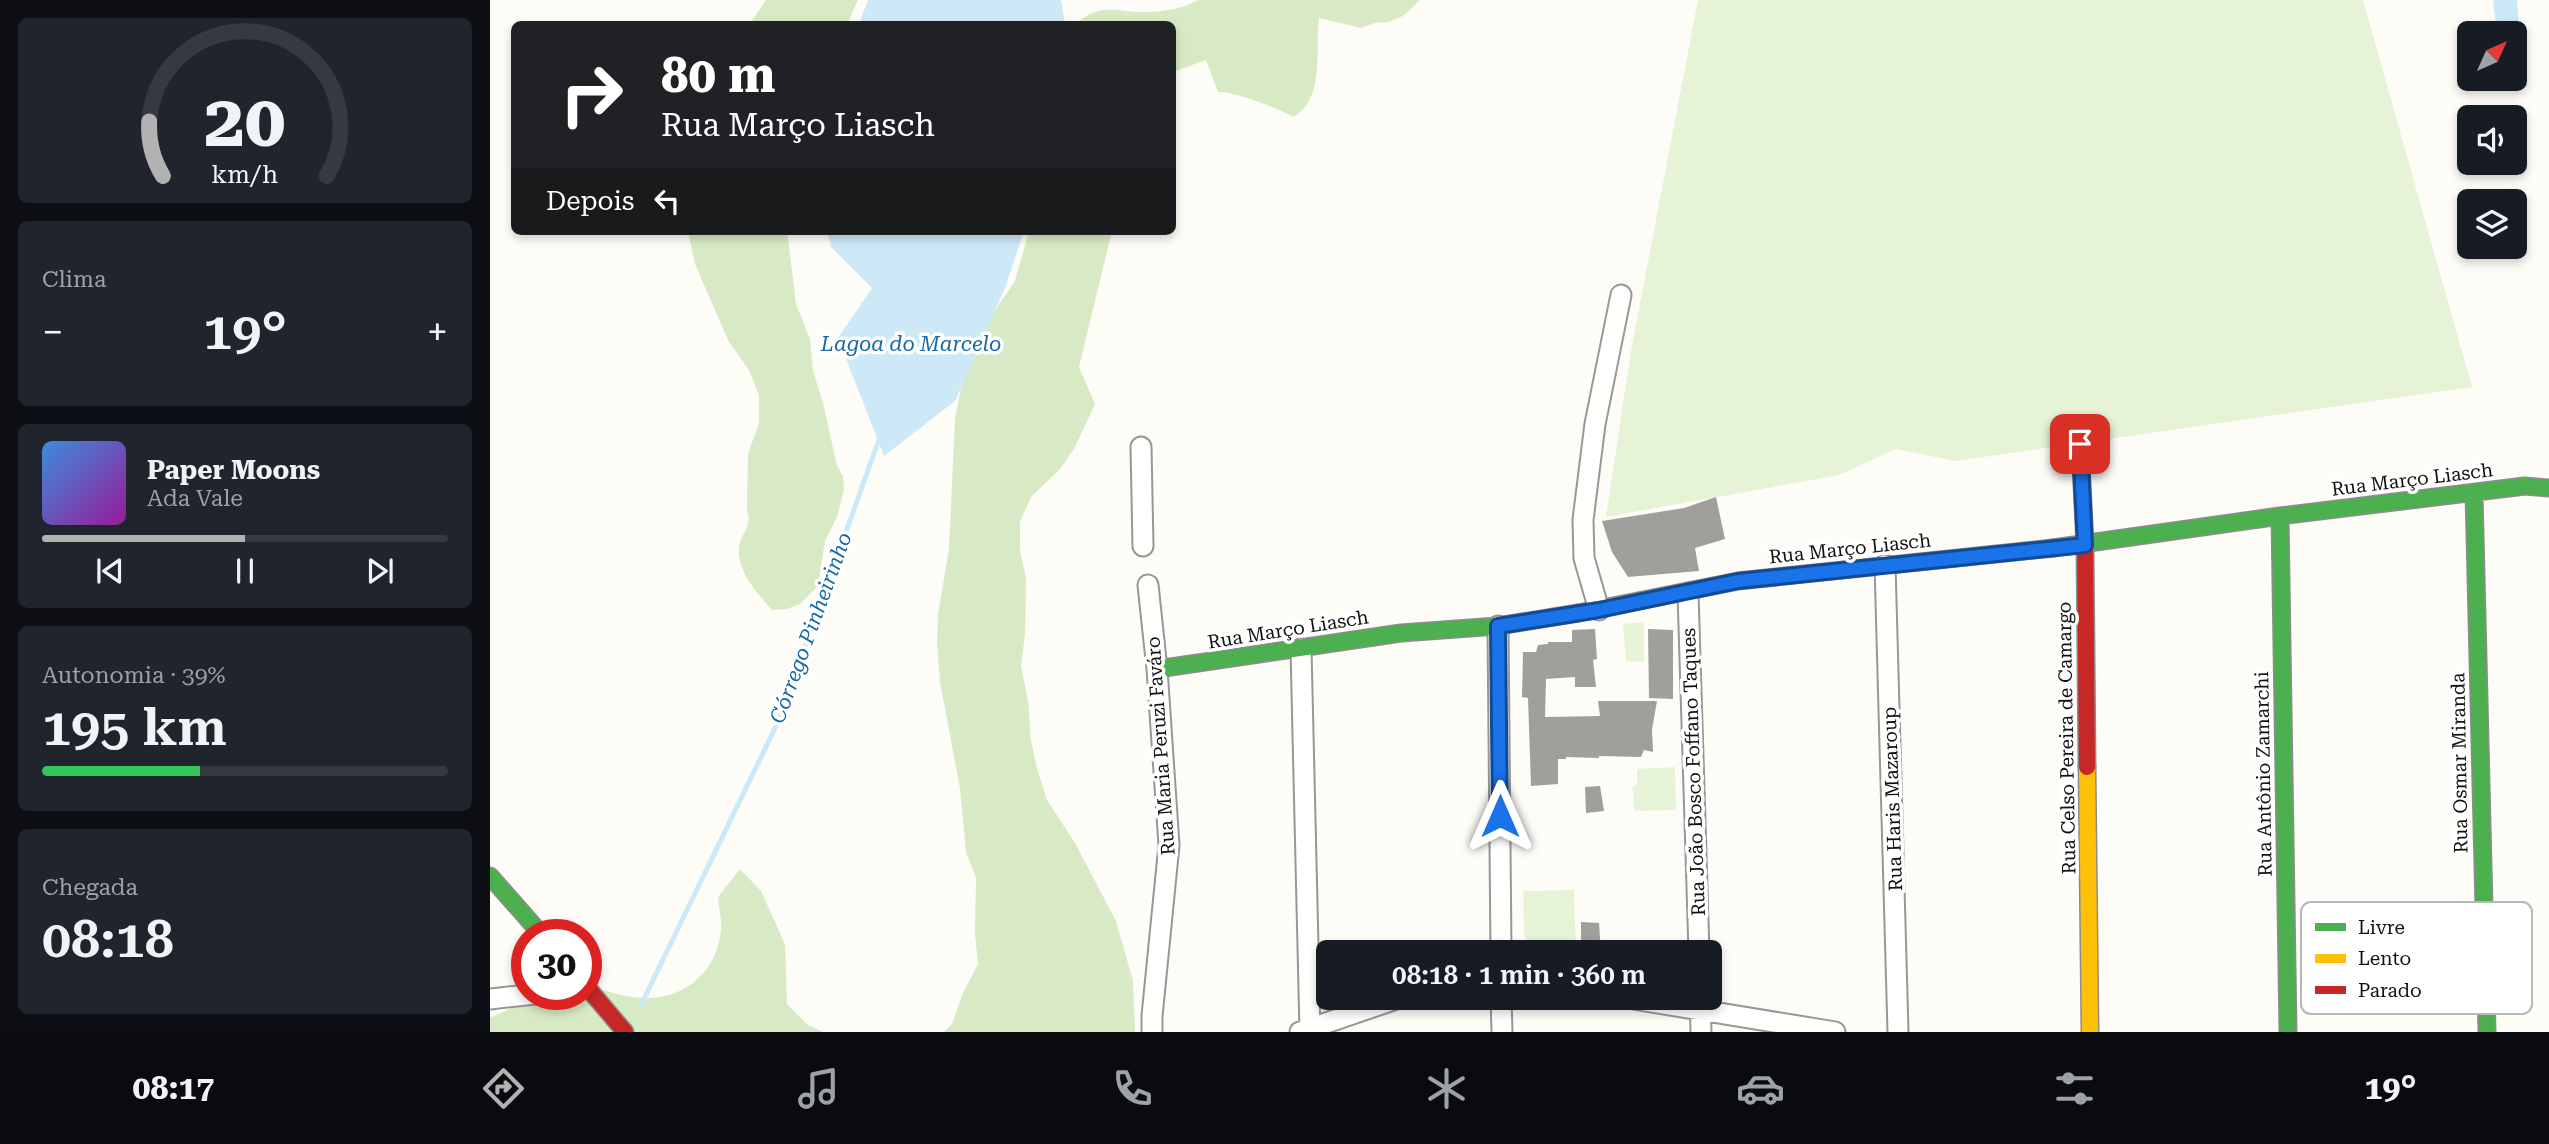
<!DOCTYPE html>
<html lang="pt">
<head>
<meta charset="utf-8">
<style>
  body { margin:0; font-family:"Roboto Serif",serif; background:#20242c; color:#f1f3f6; height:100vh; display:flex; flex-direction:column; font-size:26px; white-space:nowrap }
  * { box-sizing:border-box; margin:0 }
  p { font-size:23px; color:#9ea1a6 }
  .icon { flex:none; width:38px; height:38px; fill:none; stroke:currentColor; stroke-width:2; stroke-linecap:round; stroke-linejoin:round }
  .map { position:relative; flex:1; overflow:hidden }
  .drawer { display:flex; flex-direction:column; gap:18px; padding:18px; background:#0d0f14; width:490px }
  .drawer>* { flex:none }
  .hud { position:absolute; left:21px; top:21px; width:665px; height:214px; border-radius:10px; box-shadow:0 4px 10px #0003; background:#202124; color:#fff; overflow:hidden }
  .needle { width:46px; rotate:45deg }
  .buttons { position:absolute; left:1967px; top:21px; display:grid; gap:14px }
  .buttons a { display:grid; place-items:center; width:70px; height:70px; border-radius:10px; background:#171b24; box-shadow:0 4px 10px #0003; font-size:35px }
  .speed { position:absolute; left:21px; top:919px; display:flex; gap:14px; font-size:35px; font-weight:700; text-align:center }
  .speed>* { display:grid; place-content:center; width:91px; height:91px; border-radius:50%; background:#171b24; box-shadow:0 4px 10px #0003; line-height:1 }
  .speed .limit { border:10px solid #d22; background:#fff; color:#111 }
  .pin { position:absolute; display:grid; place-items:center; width:60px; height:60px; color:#fff; margin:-30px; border-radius:14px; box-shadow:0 4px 10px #0006 }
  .me { position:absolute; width:77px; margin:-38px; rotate:0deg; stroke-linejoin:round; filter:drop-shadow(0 0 5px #0008) }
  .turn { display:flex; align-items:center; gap:24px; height:147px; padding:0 35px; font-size:32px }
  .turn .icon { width:91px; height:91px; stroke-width:2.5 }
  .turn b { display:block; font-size:49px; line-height:60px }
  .then { display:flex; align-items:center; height:66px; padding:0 35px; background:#0003; gap:14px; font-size:26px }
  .big { font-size:52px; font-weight:600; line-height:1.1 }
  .drawer .widget { flex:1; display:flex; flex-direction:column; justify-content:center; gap:10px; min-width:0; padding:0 24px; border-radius:10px; background:#20242c }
  .drawer .dial { align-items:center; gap:0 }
  .dial svg { height:182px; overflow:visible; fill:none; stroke:#363941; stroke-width:7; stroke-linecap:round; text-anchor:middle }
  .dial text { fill:#f1f3f6; stroke:none }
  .song { display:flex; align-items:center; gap:21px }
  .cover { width:84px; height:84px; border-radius:10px; background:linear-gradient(135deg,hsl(210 70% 55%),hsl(300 70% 35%)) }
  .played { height:7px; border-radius:4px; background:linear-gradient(90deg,#b2b2b3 50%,#363941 50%) }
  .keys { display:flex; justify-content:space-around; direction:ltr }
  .heat { display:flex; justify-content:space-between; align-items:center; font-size:38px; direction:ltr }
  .charge { height:10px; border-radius:5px; background:linear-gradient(90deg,#34c759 39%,#363941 0) }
  .trip { position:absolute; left:826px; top:940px; width:406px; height:70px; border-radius:10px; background:#171b24; box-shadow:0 4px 10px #0003; font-weight:600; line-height:70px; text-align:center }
  .tabs { display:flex; height:112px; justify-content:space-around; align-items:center; background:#090b0e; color:#9ea1a6 }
  .tabs .icon { width:49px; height:49px }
  .tabs .current { color:#b2b2b3 }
  .tabs b { font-size:32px; color:#f1f3f6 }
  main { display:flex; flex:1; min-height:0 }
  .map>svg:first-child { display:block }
  .green { fill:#e7f3d7 }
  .forest { fill:#d8eac5 }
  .water { fill:#cde8f7 }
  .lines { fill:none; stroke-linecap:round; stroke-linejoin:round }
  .stream { stroke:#cde8f7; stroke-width:5 }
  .building { fill:#a19f9c }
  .street-casing { stroke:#979795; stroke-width:23 }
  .fast-casing { stroke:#8e8d8b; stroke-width:19 }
  .slow-casing { stroke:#8e8d8b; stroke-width:19 }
  .jam-casing { stroke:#8e8d8b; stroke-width:19 }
  .street { stroke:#fffffe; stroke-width:19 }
  .fast { stroke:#4caf50; stroke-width:16 }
  .slow { stroke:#ffc107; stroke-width:16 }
  .jam { stroke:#c62828; stroke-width:16 }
  .route-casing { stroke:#114b97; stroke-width:18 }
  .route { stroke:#1a73e8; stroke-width:12 }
  .labels { text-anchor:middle; stroke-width:7; stroke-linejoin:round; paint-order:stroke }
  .street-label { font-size:19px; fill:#111; stroke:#fff }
  .water-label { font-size:21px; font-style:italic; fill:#1768a6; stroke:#fff }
  .key { fill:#fff; stroke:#b8b8b8; stroke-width:2 }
  .key-label { font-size:19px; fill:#111 }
</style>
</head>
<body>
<main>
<section class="drawer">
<div class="widget dial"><svg viewBox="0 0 100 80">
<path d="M14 69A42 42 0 1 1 86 69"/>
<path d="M14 69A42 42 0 0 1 8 45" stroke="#b2b2b3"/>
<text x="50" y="56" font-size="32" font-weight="700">20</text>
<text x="50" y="72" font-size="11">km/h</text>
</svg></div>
<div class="widget"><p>Clima</p>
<div class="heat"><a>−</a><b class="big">19°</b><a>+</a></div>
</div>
<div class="widget">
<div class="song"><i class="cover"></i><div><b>Paper Moons</b><p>Ada Vale</p></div></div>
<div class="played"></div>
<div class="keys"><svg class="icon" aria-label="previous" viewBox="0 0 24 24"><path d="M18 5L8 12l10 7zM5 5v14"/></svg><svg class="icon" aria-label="pause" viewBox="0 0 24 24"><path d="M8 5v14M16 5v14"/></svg><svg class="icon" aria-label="next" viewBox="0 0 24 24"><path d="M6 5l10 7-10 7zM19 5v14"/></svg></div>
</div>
<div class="widget"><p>Autonomia · 39%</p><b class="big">195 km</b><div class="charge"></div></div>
<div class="widget"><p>Chegada</p><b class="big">08:18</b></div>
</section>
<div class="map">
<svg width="2059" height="1032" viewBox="0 0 2059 1032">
  <rect width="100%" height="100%" fill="#fdfcf7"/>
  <!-- green -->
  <path class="green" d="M1208,0H1873L1982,387L1465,461L1406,449L1349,475L1116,517L1141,351Z
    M1154,622V662L1136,661L1133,624Z
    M1185,767L1186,810L1145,811L1142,787L1147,784V769Z
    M1084,890L1086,952H1055L1036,942L1034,933L1033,891Z"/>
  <!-- forest -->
  <path class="forest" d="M276,0H368L357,24H260Z
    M708,0H930L913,16L899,22L885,23L871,28L829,18C825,49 835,98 804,117C786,108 748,92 728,92L716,60L683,72L682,24H586C609,2 626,12 654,12C672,12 693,9 708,0Z
    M198,231H297L306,304L320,339L323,371L333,403L347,466L353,476L354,490L347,517L335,541L328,586L310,604L297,609L282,610C267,593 243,567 250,542C254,530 262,524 257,511L258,454L269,423V395L259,370L239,342L205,264Z
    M539,231H622L589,367L605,404L584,449L570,469L541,497L530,522V550L536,578L535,634L531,666L538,701L541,740L547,769L557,800L585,843L626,921L643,981L645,1032H454L462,1024L473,993L488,964L485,933L486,877L476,852L470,788L450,682L447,644L448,615L459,549L465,419L472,383L496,324L525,281Z
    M250,869L271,891L295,944L297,1004L318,1025L333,1032H0V1018L51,994H96V985C114,990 136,998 155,998C196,999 227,971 231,930C232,920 229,908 228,897Z"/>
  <!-- water -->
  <path class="water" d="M378,0H571L575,24H369Z
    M2003,0H2027L2029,23L2006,25Z
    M337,231H534L515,288L465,401L394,456L348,338L382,288L341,247Z"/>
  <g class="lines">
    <!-- stream -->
    <path class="stream" d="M151,1005L288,722L391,434"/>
  </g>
  <!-- building -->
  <path class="building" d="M1226,497L1235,539L1205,548L1209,571L1138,577L1122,552L1112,521L1194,508Z
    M1105,629L1107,659L1103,660L1106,687H1085V677L1056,679L1055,717L1110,716L1108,701H1167L1162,730L1163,752L1154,750L1151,757L1109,756V758L1076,757V759H1068V784L1041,786L1038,698L1032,697L1033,652H1046L1048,645L1058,644V642H1082V630Z
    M1158,629L1183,630V699L1159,698Z
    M1110,786L1114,811L1096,813L1095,787Z
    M1091,922L1109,923L1111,951L1091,950Z"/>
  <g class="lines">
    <!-- street casing -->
    <g class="street-casing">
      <path id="street" d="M651,447L653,546
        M1395,565L1408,1032
        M658,585L667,669L679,845L662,1016V1032
        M1198,593L1209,952
        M1109,610L1094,558L1093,520L1105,424L1131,295
        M1008,626L1011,952
        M811,649L820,1032
        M1011,998L1012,1032
        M1137,998L1345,1032
        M1210,998L1211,1032
        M0,999L45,994
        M810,1032L909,998"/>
    </g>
    <!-- fast casing -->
    <g class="fast-casing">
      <path id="fast" d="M1984,493L1997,1032
        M1790,516L1798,1032
        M1563,548L1790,516L2035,486L2059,488
        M667,669L911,633L1008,626L1088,613
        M0,876L51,934"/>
    </g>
    <!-- slow casing -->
    <g class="slow-casing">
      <path id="slow" d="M1088,613L1248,581L1563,548
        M1597,767L1600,1032"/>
    </g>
    <!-- jam casing -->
    <g class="jam-casing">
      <path id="jam" d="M1590,444L1595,545L1597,767
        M96,986L135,1032"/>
    </g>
    <!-- street -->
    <use href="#street" class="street"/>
    <!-- fast -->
    <use href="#fast" class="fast"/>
    <!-- slow -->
    <use href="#slow" class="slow"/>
    <!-- jam -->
    <use href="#jam" class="jam"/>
  </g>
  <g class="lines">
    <!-- route casing -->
    <g class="route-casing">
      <path id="route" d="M1010,816L1008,626L1109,610L1248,581L1595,545L1590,444"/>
    </g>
    <!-- route -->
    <use href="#route" class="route"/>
  </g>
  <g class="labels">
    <!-- street labels -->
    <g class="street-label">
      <text transform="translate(1922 479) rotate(-7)" y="7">Rua Março Liasch</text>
      <text transform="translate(1360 548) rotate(-6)" y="7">Rua Março Liasch</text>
      <text transform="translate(798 629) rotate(-9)" y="7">Rua Março Liasch</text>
      <text transform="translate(1576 738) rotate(-91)" y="7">Rua Celso Pereira de Camargo</text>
      <text transform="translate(670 746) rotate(-94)" y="7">Rua Maria Peruzi Faváro</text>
      <text transform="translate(1969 763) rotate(-91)" y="7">Rua Osmar Miranda</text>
      <text transform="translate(1203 772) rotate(-92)" y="7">Rua João Bosco Foffano Taques</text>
      <text transform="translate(1773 774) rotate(-91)" y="7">Rua Antônio Zamarchi</text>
      <text transform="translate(1402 799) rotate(-92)" y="7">Rua Haris Mazaroup</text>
    </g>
    <!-- water labels -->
    <g class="water-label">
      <text x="421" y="351">Lagoa do Marcelo</text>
      <text transform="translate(321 628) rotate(-70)" y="7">Córrego Pinheirinho</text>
    </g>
  </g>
  <!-- legend -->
  <rect x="1811" y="902" width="231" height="112" rx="10" class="key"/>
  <rect x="1825" y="923" width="31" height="8" fill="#4caf50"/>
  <rect x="1825" y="954" width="31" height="9" fill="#ffc107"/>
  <rect x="1825" y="986" width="31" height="8" fill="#c62828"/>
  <g class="key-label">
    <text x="1868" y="934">Livre</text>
    <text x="1868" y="965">Lento</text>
    <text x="1868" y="997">Parado</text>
  </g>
</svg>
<div class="buttons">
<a><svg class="needle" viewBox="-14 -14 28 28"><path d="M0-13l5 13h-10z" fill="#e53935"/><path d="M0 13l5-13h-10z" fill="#9ea1a6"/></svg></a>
<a><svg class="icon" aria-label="sound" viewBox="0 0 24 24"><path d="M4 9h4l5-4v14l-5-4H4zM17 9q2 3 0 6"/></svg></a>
<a><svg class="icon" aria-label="layers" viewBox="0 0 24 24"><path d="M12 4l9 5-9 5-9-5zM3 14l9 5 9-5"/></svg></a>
</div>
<div class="speed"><div class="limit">30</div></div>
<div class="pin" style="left:1590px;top:444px;background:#d93025"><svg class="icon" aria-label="arrive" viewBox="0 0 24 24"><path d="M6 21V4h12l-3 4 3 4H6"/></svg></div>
<svg class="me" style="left:1010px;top:816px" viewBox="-20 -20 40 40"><path d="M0-17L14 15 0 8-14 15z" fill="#1a73e8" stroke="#fff" stroke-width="4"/></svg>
<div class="trip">08:18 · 1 min · 360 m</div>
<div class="hud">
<div class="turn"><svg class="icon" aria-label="right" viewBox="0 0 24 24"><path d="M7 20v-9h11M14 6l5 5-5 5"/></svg><div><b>80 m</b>Rua Março Liasch</div></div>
<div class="then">Depois<svg class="icon" aria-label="left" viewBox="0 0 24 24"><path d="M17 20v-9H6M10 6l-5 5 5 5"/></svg></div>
</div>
</div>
</main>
<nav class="tabs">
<b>08:17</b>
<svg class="icon current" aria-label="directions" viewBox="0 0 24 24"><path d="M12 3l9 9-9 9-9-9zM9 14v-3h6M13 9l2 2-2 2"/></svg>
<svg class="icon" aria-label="music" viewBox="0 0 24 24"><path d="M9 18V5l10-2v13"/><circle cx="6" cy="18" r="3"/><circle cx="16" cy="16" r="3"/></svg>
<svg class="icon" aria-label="phone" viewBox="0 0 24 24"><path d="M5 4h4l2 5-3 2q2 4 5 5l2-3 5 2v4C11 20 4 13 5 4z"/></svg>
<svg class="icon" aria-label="climate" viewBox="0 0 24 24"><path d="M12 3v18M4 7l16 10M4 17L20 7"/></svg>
<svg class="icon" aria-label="car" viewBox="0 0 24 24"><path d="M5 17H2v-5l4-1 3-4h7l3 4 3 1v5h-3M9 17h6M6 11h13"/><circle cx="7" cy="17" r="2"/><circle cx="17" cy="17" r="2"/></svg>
<svg class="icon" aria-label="filters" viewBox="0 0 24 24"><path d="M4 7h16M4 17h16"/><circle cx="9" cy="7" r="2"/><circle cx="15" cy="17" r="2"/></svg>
<b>19°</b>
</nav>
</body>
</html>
